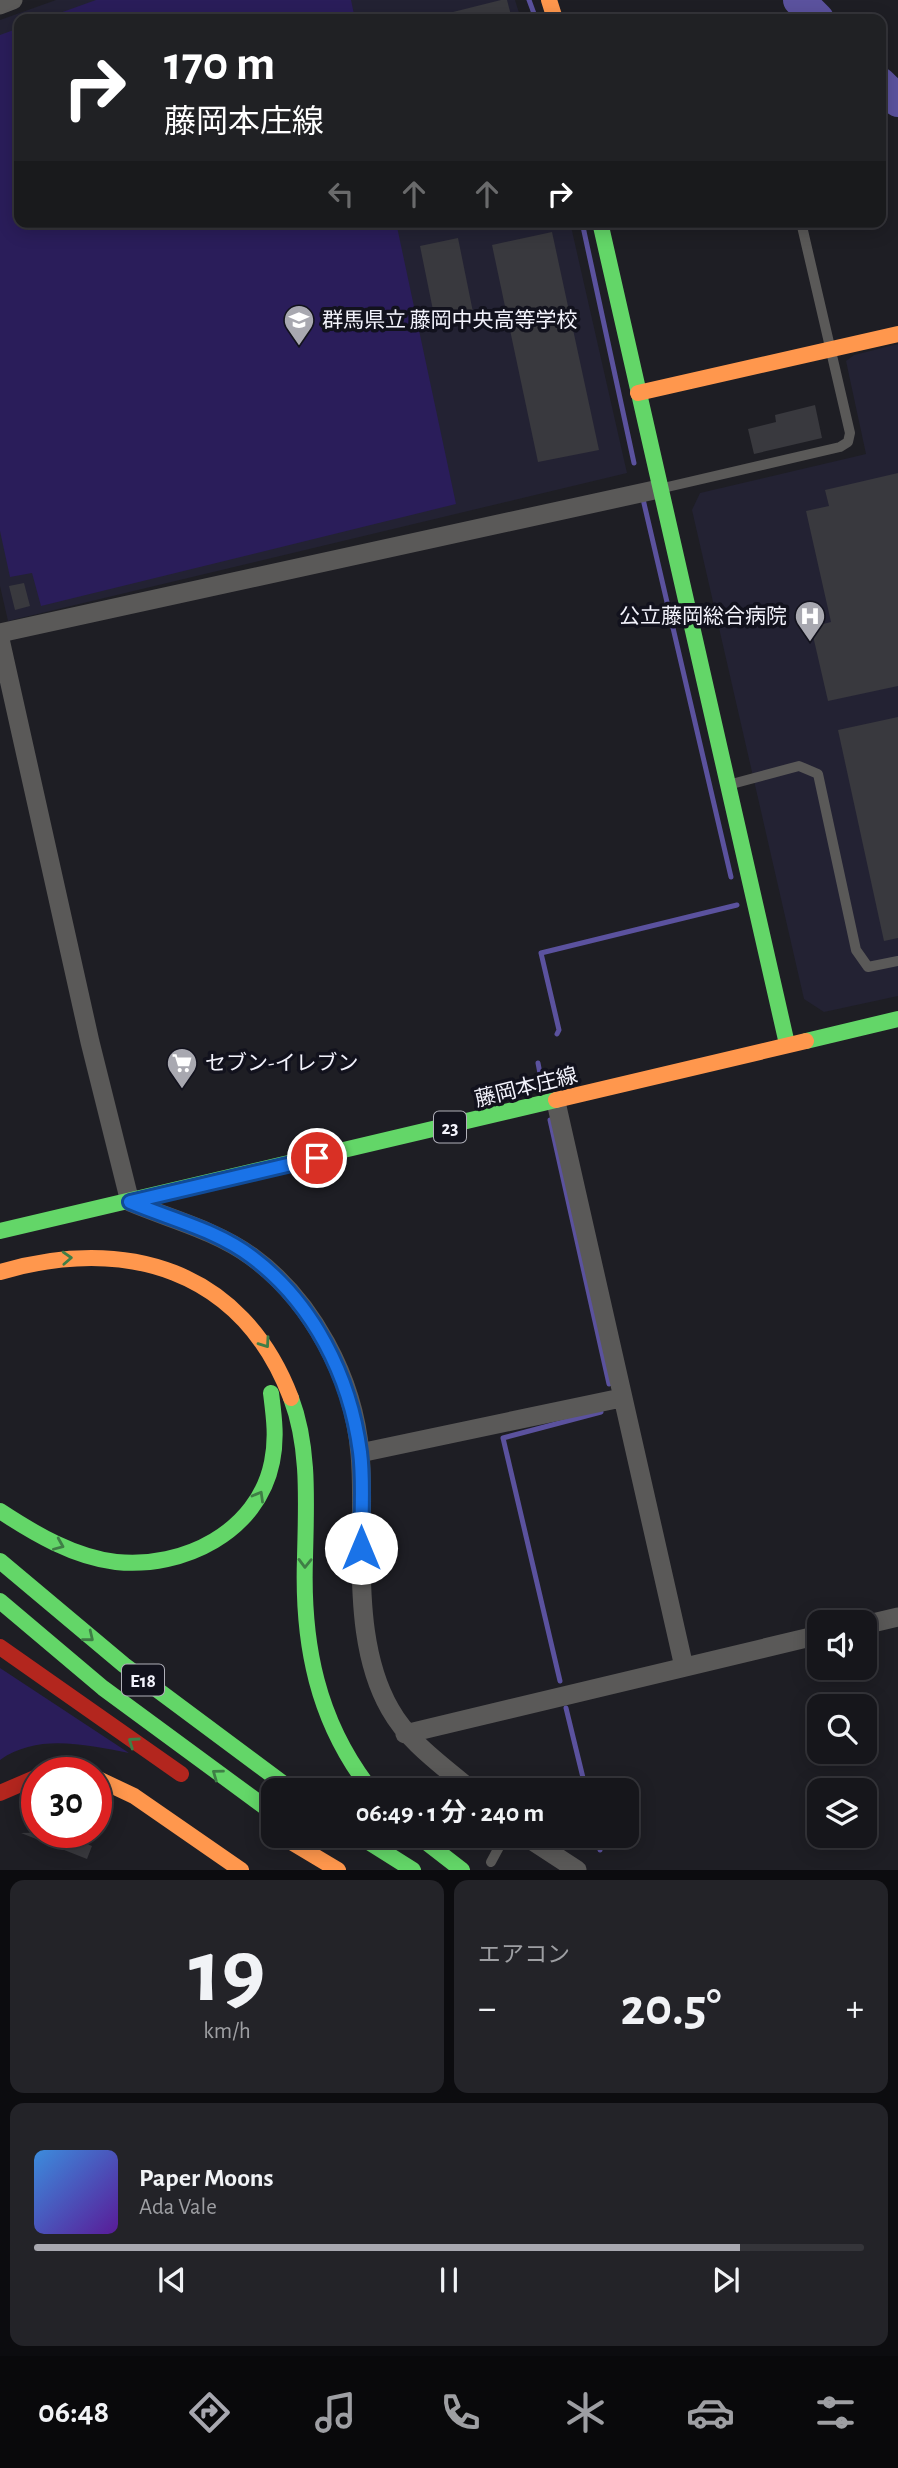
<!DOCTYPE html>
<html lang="ja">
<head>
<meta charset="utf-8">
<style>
  body { margin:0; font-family:"Alegreya Sans","Noto Sans JP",sans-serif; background:#232328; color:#f1f3f6; height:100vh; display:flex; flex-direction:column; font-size:26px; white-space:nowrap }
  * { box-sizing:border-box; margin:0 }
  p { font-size:23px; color:#9e9fa3 }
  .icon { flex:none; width:38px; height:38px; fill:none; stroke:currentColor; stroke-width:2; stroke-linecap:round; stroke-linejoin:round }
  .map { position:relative; height:1870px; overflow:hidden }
  .details { display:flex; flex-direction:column; gap:10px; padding:10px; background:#0c0c0f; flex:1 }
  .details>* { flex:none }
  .guide { position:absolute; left:14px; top:14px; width:872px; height:214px; border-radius:14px; box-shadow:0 4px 18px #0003,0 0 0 2px #35353a; background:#202124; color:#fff; overflow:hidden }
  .controls { position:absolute; left:807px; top:1610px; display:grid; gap:14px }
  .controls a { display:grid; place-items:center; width:70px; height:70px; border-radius:14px; background:#16161b; box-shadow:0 4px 18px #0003,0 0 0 2px #35353a; font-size:35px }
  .speed { position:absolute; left:21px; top:1757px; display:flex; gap:14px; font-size:35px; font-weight:700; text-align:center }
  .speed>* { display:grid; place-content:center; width:91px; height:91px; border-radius:50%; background:#16161b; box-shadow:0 4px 18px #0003,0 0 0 2px #35353a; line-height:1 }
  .speed .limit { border:10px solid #d22; background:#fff; color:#111 }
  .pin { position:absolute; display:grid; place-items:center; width:60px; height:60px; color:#fff; margin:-30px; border:4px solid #fff; border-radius:50%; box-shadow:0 2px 7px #0007 }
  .me { position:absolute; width:77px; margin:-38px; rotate:0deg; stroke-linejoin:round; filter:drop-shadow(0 0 5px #0008) }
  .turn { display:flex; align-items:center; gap:24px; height:147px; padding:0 35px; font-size:32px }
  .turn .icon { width:91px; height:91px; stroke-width:2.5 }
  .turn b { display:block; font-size:49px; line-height:60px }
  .lanes { display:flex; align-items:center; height:66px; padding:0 35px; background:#0003; justify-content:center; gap:35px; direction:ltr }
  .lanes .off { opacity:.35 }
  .big { font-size:52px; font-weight:700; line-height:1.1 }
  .details .widget { flex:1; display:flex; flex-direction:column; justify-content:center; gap:10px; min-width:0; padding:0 24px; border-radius:14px; background:#232328 }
  .details .dial { align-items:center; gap:0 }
  .dial b { font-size:91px; line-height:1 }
  .song { display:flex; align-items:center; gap:21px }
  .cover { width:84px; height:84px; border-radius:10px; background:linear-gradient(135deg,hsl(210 70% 55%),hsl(270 70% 35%)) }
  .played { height:7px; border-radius:4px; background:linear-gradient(90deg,#a8a8b0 85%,#35353a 85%) }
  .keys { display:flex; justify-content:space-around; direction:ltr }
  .heat { display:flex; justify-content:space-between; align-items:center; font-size:38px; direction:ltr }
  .details .tiles { flex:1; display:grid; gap:10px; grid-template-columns:1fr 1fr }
  .widget:last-child { grid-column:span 2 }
  .trip { position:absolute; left:261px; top:1778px; width:378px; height:70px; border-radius:14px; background:#16161b; box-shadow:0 4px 18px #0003,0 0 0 2px #35353a; font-weight:700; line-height:70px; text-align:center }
  .menu { display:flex; height:112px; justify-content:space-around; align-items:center; background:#09090b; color:#9e9fa3 }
  .menu .icon { width:49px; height:49px }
  .menu .on { color:#a8a8b0 }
  .menu b { font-size:32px; color:#f1f3f6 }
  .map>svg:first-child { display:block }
  .built { fill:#232233 }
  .green { fill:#2a1d5a }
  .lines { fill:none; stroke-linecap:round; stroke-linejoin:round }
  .stream { stroke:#5b529e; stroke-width:5 }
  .river { stroke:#5b529e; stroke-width:32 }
  .building { fill:#39393e }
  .lane { stroke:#5a5958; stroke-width:10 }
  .street { stroke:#5a5958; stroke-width:19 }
  .fast { stroke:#63d668; stroke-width:16 }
  .slow { stroke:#ff974d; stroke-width:16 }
  .jam { stroke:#b3261e; stroke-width:16 }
  .oneway { stroke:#3f7e46 }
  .route-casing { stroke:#114b97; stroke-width:18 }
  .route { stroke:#1a73e8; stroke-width:12 }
  .labels { text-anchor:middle; stroke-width:7; stroke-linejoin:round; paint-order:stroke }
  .shield { fill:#12121d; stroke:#b0b0b9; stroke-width:2 }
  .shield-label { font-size:19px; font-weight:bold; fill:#f3f3fc }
  .poi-label { font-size:21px; fill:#f3f3fc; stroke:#12121d; text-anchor:start }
  .street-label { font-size:21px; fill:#f3f3fc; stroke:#12121d }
</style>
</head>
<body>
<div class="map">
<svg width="898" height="1870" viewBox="0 0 898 1870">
  <rect width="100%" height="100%" fill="#1e1e24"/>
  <!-- built -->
  <path class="built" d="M56,0H515L521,19H19V222H570L627,473L8,621L0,586V20Z
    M898,344V996L824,1012L804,999L692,510L700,493L866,454L846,361L854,355Z"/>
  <!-- green -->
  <path class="green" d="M96,0H351L355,19H43Z
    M19,28V222H396L456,504L41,606L32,573L10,577L0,531V35Z
    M0,1668L129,1753C86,1745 38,1733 0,1760Z"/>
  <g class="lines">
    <!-- stream -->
    <path class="stream" d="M529,0L536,19
      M582,222L634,463
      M643,499L731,877
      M557,1034L559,1030L541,953L737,905
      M538,1063L543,1089
      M550,1120L609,1384
      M560,1681L503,1438L601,1412
      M566,1708L586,1790
      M597,1836L600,1850"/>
    <!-- river -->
    <path class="river" d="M799,0L818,19
      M880,83L898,101"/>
  </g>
  <!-- building -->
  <path class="building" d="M501,0H507L512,19H446L445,14Z
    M552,232L599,450L538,462L492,245Z
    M458,238L474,317L436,325L420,246Z
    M815,405L822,438L754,454L748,429L776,422L775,415Z
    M898,473V686L828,701L811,627L831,622L806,511L829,506L825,490Z
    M24,583L30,606L15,610L9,586Z
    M898,717V938L884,941L838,730Z
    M58,1832L92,1846L87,1859L21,1833Z"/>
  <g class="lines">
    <!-- lane -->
    <path class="lane" d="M663,488L840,447L848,442L850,433L801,222
      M728,785L799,766L818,774L856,950L868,967L898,961
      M491,1862L505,1836"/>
    <!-- street -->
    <path class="street" d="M0,5L13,0
      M0,633L659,489
      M0,639L90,1042L130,1202C170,1219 215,1230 251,1256C312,1300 354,1379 360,1454C363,1485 361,1518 361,1549C361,1601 363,1662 390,1709C409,1743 442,1765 471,1790
      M556,1102L684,1667
      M360,1453L621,1398
      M864,1625L898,1617
      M405,1734L819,1635
      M525,1836L577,1870"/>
    <!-- fast -->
    <path class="fast" d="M600,222L787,1044
      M806,1041L898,1019
      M0,1231L556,1100
      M291,1398C310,1448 306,1505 305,1558C302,1644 317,1721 371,1790
      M0,1511C35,1534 74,1557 116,1562C183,1569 258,1532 272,1462C277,1438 274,1417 271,1393
      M0,1561L124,1665L292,1790
      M0,1601L103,1688L273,1813
      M359,1836L413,1870
      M418,1836L462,1870"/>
    <!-- slow -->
    <path class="slow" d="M549,0L555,19
      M638,393L898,334
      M556,1100L806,1041
      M0,1272C125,1235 242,1269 291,1398
      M96,1778L134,1796L241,1870
      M281,1836L338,1870"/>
    <!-- jam -->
    <path class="jam" d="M0,1647L181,1774
      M0,1793L37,1777"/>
  </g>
  <!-- one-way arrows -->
  <defs><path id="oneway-chevron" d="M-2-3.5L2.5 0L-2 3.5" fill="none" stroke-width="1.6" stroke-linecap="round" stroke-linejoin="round" transform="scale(1.75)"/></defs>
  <g class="oneway">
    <use href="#oneway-chevron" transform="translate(67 1258) rotate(-3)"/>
    <use href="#oneway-chevron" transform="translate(265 1343) rotate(55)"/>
    <use href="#oneway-chevron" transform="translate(259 1496) rotate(-60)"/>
    <use href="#oneway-chevron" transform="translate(59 1545) rotate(23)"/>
    <use href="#oneway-chevron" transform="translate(305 1563) rotate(91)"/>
    <use href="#oneway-chevron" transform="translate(89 1637) rotate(39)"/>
    <use href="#oneway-chevron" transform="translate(133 1742) rotate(-145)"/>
    <use href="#oneway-chevron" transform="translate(217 1774) rotate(-144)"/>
  </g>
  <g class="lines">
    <!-- route casing -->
    <g class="route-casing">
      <path id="route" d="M317,1158L130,1202C170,1219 217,1230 252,1257C313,1303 350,1376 360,1452C364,1483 361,1516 361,1548"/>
    </g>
    <!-- route -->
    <use href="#route" class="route"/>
  </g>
  <!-- icons -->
  <defs>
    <g id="school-pin" transform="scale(1.575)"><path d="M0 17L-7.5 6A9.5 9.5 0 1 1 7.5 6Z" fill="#a8a8b0" stroke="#12121d"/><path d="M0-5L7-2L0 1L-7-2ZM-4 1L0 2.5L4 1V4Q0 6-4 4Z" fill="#fff"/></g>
    <g id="hospital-pin" transform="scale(1.575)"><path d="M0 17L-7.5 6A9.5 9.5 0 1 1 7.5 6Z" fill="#a8a8b0" stroke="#12121d"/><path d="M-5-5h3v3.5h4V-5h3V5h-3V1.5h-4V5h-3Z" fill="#fff"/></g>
    <g id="supermarket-pin" transform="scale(1.575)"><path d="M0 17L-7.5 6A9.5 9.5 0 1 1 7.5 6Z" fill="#a8a8b0" stroke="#12121d"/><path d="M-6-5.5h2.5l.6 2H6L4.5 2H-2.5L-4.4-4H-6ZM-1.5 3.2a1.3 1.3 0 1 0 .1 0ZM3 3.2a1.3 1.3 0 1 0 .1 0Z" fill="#fff"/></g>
  </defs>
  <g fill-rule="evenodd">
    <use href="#school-pin" x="299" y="320"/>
    <use href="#hospital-pin" x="810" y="616"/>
    <use href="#supermarket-pin" x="182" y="1063"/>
  </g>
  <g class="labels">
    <!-- shield labels -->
    <g class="shield">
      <rect x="434" y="1111.5" width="32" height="31" rx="5"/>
      <rect x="122" y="1664.5" width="42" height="31" rx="5"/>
    </g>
    <g class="shield-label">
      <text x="450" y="1134">23</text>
      <text x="143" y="1687">E18</text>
    </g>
    <!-- poi labels -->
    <g class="poi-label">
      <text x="322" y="327">群馬県立 藤岡中央高等学校</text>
      <text x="787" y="623" text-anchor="end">公立藤岡総合病院</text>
      <text x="205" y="1070">セブン-イレブン</text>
    </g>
    <!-- street labels -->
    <g class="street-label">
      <text transform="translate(526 1087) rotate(-14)" y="7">藤岡本庄線</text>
    </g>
  </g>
</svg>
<div class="controls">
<a><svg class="icon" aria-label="sound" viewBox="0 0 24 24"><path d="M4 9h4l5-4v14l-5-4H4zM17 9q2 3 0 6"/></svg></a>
<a><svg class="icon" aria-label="search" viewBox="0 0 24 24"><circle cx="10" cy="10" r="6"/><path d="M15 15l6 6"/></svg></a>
<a><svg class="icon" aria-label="layers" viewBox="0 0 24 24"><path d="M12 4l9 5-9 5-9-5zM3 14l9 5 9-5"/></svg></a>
</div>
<div class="speed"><div class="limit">30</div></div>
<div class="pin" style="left:317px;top:1158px;background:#d93025"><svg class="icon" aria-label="arrive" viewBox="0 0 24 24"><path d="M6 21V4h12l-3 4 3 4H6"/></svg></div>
<svg class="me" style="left:361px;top:1548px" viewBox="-20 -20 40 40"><circle r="19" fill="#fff"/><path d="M0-13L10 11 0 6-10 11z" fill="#1a73e8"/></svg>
<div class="trip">06:49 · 1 分 · 240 m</div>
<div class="guide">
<div class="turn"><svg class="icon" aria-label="right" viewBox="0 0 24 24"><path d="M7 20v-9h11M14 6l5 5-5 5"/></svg><div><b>170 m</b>藤岡本庄線</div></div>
<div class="lanes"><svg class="icon off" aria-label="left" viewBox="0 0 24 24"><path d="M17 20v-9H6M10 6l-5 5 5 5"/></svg><svg class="icon off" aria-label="ahead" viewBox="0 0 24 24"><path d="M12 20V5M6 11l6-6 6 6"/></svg><svg class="icon off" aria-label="ahead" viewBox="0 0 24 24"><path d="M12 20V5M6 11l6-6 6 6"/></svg><svg class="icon" aria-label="right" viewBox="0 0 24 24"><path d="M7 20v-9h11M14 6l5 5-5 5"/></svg></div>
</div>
</div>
<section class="details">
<div class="tiles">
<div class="widget dial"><b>19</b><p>km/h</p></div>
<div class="widget"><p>エアコン</p>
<div class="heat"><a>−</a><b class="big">20.5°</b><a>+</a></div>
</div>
<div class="widget">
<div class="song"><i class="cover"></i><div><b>Paper Moons</b><p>Ada Vale</p></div></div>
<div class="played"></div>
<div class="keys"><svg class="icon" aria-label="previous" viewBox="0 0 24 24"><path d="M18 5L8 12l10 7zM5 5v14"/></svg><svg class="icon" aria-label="pause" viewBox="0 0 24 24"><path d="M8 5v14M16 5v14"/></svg><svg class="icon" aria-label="next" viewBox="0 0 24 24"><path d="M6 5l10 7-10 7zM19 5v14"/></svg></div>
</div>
</div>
</section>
<nav class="menu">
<b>06:48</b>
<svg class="icon on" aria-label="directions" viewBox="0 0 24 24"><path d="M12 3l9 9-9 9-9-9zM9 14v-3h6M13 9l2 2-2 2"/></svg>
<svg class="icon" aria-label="music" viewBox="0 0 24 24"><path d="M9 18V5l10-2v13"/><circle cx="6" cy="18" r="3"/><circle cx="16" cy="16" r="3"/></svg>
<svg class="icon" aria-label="phone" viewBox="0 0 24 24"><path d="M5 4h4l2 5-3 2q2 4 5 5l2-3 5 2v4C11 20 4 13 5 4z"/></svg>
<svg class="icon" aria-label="climate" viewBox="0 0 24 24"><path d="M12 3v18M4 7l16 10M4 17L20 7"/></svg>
<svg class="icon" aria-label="car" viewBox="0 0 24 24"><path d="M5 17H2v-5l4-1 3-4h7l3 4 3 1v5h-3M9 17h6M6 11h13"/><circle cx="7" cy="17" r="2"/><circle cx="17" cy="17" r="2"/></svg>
<svg class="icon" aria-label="filters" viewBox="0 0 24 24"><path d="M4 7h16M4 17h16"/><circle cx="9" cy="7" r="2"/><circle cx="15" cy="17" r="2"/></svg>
</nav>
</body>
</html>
